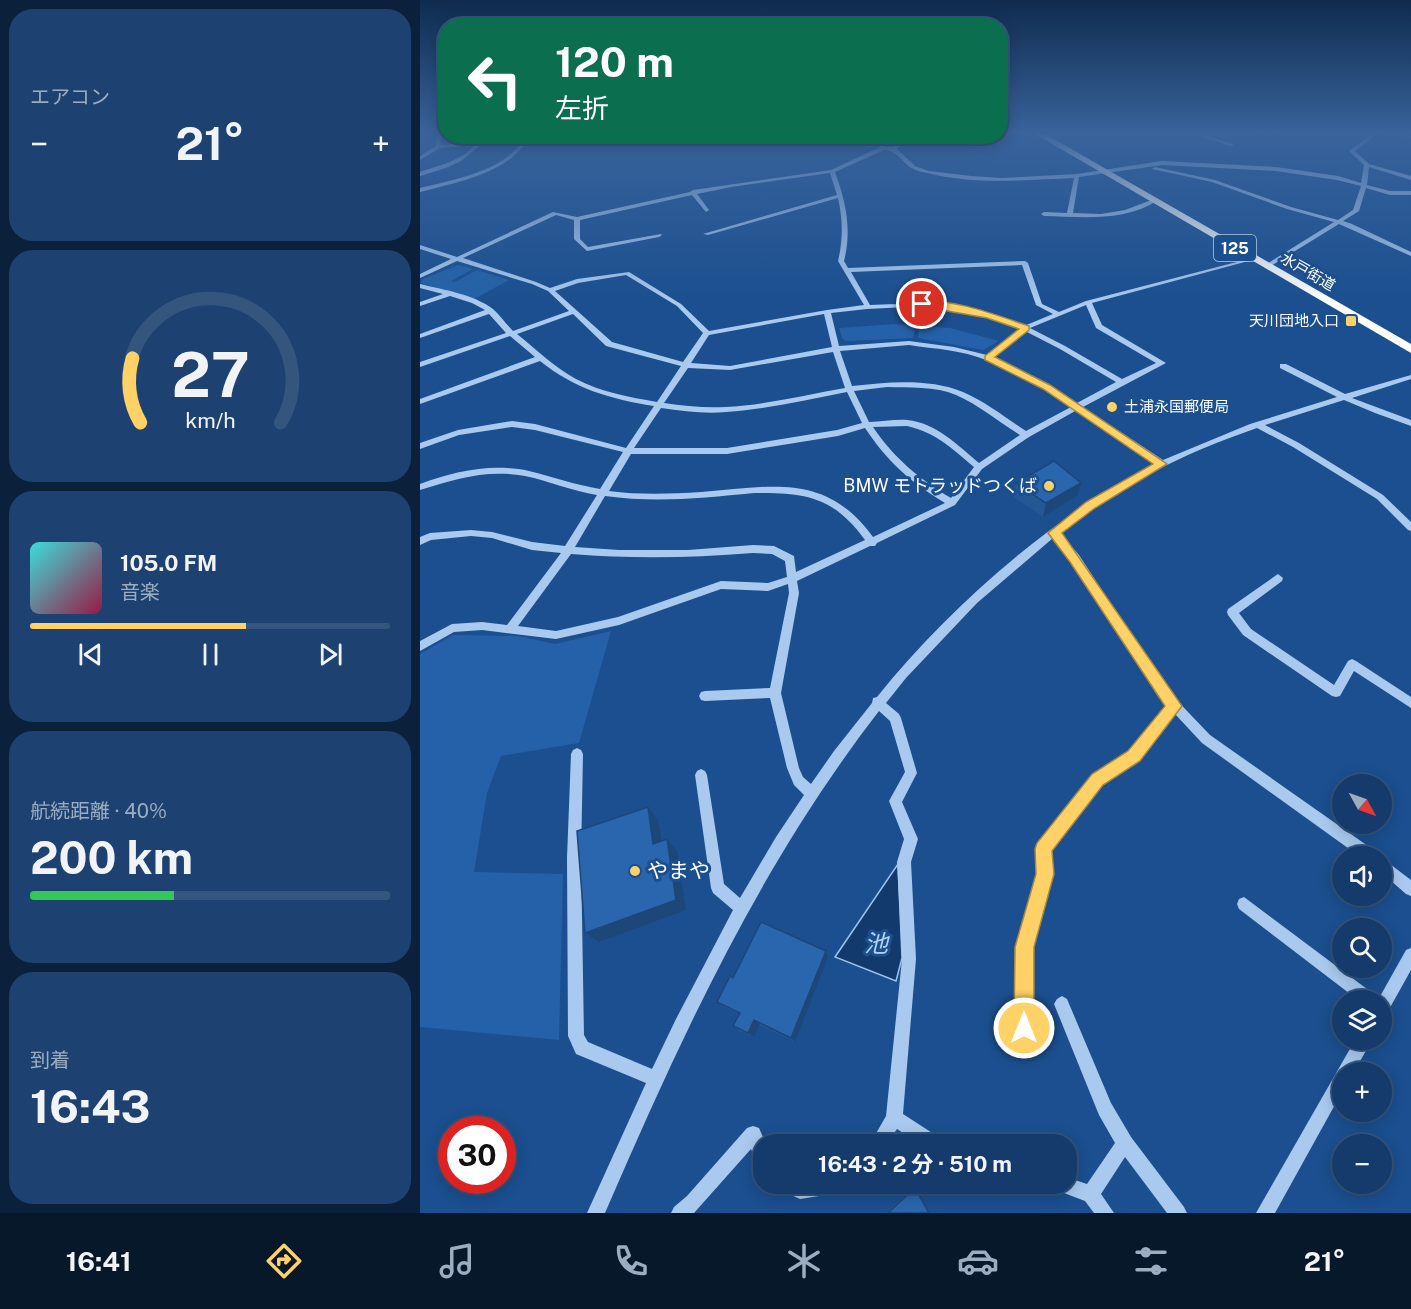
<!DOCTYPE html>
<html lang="ja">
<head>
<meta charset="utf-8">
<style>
  body { margin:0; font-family:"Public Sans","Noto Sans JP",sans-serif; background:#1d4271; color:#f1f3f6; height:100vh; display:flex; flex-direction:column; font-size:22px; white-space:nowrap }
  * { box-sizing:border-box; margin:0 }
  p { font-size:20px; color:#9dadc1 }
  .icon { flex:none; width:33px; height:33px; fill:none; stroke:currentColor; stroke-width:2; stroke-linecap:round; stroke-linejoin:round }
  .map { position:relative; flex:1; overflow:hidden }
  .drawer { display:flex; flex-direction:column; gap:9px; padding:9px; background:#0b203b; width:420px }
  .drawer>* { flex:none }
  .top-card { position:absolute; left:18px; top:18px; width:570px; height:126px; border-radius:24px; box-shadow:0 3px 15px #0003,0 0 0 2px #33557e; background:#0b6e4f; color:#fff; overflow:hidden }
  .needle { width:39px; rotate:130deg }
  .fabs { position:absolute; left:912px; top:774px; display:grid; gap:12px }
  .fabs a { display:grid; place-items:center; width:60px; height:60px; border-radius:50%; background:#143b6b; box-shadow:0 3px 15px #0003,0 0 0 2px #33557e; font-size:30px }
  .speed { position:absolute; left:18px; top:1116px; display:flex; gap:12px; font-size:30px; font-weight:700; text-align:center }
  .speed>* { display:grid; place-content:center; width:78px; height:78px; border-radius:50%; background:#143b6b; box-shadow:0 3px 15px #0003,0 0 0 2px #33557e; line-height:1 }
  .speed .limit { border:9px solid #d22; background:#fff; color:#111 }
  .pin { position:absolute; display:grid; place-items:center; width:51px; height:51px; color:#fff; margin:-26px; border:3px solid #fff; border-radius:50%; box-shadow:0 2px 6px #0007 }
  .me { position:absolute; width:66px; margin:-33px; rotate:0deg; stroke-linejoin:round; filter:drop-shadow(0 0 4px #0008) }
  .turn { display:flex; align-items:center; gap:21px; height:126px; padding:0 18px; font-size:27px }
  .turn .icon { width:78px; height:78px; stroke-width:2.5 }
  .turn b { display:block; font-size:42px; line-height:51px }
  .big { font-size:45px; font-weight:700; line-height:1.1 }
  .drawer .tile { flex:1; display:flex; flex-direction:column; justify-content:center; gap:9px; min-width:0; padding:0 21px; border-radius:24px; background:#1d4271 }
  .drawer .dial { align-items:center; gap:0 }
  .dial svg { height:156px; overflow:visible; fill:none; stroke:#33557e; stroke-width:7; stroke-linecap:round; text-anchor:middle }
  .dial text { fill:#f1f3f6; stroke:none }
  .song { display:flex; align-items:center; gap:18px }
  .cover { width:72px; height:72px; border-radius:9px; background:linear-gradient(135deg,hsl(180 70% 55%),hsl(340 70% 35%)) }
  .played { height:6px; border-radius:3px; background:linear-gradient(90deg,#ffd166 60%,#33557e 60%) }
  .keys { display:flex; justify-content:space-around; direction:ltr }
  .heat { display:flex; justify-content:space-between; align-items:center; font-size:33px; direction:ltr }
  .charge { height:9px; border-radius:4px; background:linear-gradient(90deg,#34c759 40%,#33557e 0) }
  .trip { position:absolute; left:333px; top:1134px; width:324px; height:60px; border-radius:24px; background:#143b6b; box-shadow:0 3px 15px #0003,0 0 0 2px #33557e; font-weight:700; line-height:60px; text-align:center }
  .tab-bar { display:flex; height:96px; justify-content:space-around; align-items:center; background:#08182b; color:#9dadc1 }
  .tab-bar .icon { width:42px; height:42px }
  .tab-bar .current { color:#ffd166 }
  .tab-bar b { font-size:27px; color:#f1f3f6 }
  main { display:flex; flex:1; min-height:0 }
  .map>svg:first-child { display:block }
  .green { fill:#2461a8 }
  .water { fill:#123a6d; stroke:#9cc4f0; stroke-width:1.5 }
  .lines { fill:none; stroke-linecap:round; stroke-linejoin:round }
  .minor { fill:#a9c9ee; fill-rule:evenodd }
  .highway { fill:#fff; fill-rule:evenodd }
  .wall { fill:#245895 }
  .shaded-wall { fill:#1d4779 }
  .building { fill:#2a66ad; stroke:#1d4779; stroke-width:1.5 }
  .route { fill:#ffd166; stroke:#a68842; stroke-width:1.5 }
  .poi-dot { fill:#ffd166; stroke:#1b4f8f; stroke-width:2 }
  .labels { text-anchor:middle; stroke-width:6; stroke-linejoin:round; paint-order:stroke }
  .far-street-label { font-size:15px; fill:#fff; stroke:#1b4f8f }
  .far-poi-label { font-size:15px; fill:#fff; stroke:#1b4f8f; text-anchor:end }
  .shield { fill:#1b4f8f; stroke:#bbcadd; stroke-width:1.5 }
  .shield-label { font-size:16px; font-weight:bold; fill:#fff }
  .poi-label { font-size:18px; fill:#fff; stroke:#1b4f8f; text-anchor:end }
  .near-poi-label { font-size:21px; fill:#fff; stroke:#1b4f8f; text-anchor:start }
  .near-water-label { font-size:24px; font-style:italic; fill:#b5d3f5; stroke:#1b4f8f }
</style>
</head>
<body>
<main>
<section class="drawer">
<div class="tile"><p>エアコン</p>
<div class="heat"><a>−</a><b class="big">21°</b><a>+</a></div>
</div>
<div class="tile dial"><svg viewBox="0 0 100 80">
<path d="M14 69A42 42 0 1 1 86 69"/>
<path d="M14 69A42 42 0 0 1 10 36" stroke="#ffd166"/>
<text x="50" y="56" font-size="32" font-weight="700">27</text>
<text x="50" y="72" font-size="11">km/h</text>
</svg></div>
<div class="tile">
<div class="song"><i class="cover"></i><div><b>105.0 FM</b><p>音楽</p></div></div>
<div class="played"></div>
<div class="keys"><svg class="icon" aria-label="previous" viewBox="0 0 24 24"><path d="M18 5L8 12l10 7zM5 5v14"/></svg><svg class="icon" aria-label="pause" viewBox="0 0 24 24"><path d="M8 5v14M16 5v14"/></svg><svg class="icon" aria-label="next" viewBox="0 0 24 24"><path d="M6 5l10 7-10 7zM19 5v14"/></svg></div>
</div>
<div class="tile"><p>航続距離 · 40%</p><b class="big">200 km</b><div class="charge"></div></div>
<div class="tile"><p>到着</p><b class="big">16:43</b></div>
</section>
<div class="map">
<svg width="991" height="1213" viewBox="0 0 991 1213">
  <rect width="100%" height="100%" fill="#1b4f8f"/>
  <!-- green -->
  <path class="green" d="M38,265L53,269L31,281L35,282L57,270L89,280L54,299L1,283L3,279Z
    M474,324L530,328L579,341L563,350L498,338L499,326H496L493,338L426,341L422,338L419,328Z
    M191,631L159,743L81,756L67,793L54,872L143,874L139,1040L0,1027V654L33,635L98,636L135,644Z"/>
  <!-- water -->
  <path class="water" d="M478,864L482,958L476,981L415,957Z"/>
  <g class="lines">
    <!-- minor -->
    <path class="minor" d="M16,131H20L21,145L56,142V136H61V142L110,136C91,173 37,182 0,192V188C32,180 84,171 102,141L61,145L41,161L26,168L0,176V172L30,162L45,154L55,145L20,148L0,160V156L16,146Z
      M767,131H774L815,145L810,146Z
      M833,131H878L840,134Z
      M956,131H961L935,151L949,164L991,176V180L949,167L947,185L970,191H991V195H970L946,188L939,211L923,221L932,224L991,252V256L919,224L849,267H845V265L914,222L867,209L792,182L732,169L735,167L795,180L871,207L918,220L933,210L941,186L917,180L856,171L742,165L659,177L653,213L681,214L705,210L734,199L737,201C703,222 662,217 624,216L621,214L624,212L647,213L654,178C605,180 555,185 507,173C501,172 494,170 490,167C479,159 478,151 464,150L415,172C426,202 432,230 424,261L428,268L605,261L608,263L622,304L639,312L666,301L836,257V259L672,303L682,325L746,363L663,407L743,460L830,424L917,397L860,368V364H866L925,394L991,375V379L932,398L991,420V426L955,413L924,400L845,425L879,443L963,495L991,522V531L988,530L957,499L873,447L837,428C800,441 764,455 730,474C698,491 669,512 640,533L659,555L747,690L790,735L955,851L957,856H939L782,743L755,714L718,760L682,783L630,851L632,874L611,947L612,1028L609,1033L604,1036L599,1033L596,1028L597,947L618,874L616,849L618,844L674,775L710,752L747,706L739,698L651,561L633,538L557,603L486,678L466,703L479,714L481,718L497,773L482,802L498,839L491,862L496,959L483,1114L520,1138L522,1144H500L477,1129L467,1144H450L466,1116L482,959L477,862L484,839L469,801L485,772L470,721L459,711C340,865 262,1035 185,1213H167L226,1083L156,1054L148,1036L147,858L151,754L153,750L157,748L161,750L163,754L161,858L164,1035L168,1042L232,1069L256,1019L313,910L293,893L291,888L275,775L277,771L281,769L285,771L287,775L304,884L320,898L356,837L384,795L374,785L367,768L350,698L285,701L281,700L279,696L281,692L285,691L350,688L369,593L368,584L348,591L301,589L199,625L136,639L62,630L34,632L0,651V641L32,624L62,622L87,625L141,553L112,550L72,538L51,536L11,540L0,545V537L10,533L51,530L72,532L112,542L145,546L177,495C152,491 129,481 105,476C67,469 35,479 0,490V484C35,471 72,463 109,471C133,477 156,485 180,489L203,452L115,430L92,427L39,435L0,449V443L38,430L92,421L115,424L206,448L234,406C190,399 155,389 120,361L0,404V399L115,357L90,336L0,367V362L86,333L69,314L0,338V334L65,310L52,303L30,296L0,306V302L23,294L0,288V284C24,290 53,294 73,309C80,315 86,324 93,331L149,311L128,291L112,284L37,261L0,278V274L31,259L0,249V245L37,257L133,212L157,217L270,192L273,190L411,170L460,147L461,136H465L466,147H473L482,136H487L477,149L495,166L509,171L551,176L582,178L657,174L742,161L856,167L918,176L941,183L944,165L929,151ZM410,173L417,195L283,234L288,235L418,198C423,220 423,240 418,261L444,305L407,310L289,331L261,304L209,272L157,279L130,288L116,282L43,258L136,215L154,220V239L167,251L239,237L242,235L241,234L168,247L160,239V220L272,195L286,212L289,210L277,194L311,187ZM602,265L616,305L633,314L604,326C592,322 580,317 568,313C529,303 490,303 450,305L431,272ZM206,275L257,306L283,333L263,362L192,342L135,291L158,283ZM666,305L676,328L736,363L702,379L645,346L610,328ZM487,307L527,310L565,317L599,329L567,355L534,347L489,341L419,346L411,313L447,309ZM153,314L186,346L261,366L237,402C209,397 181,392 156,379C134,367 116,349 97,334ZM404,314L412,347L310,366L271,363L289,335ZM605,331L640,349L696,382L657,403L630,385L573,358ZM489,345C515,349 542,350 566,360C596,372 625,389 651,407L606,431C586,418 566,402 543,392C509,378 468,382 432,386L420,351ZM413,352L425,388C385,395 345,405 305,407C285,408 264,406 244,403L268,368L310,370ZM467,387C489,388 515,386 536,395C559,405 579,422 600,435L559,463C537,445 517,423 487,420C475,419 462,422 449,422L434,391ZM427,392L442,423L417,430L307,448H214L241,408C263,411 285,414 306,412C347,409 387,400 427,392ZM657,410L735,464C633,516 529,607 457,697L453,698L452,703L414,751L391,784L383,777L379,768L361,693L379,593L377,581L450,546H455L457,543L535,505L562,469L609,437ZM487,426C517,433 531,448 554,467L531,498C499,479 474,458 453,427ZM445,428C467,461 490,482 525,503L453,537C405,471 351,487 281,492C250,494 219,495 189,491L211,454H307L418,436ZM334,493C385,492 414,497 445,540L376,572L374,556L354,546L333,545L268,550H199L155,547L185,496C235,503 284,498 334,493ZM333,553L352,554L365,561L367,577L348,583L301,581L198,617L136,631L98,626L151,554C214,559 270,558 333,553Z
      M964,131H972L991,136V138Z
      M858,574L863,578L862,581L819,613L831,629L914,685L928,661L932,659L936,661L991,697V708L934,671L920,696L916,697L912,696L823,635L808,615L807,612L808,609Z
      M962,858L991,880V896L986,894L962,873Z
      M824,897L955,995L957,1000H938L819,909L817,904L819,899Z
      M991,948V970L967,1013L962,1015V1000H958L986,950Z
      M642,996L647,999L691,1103L711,1137L764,1207L767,1213H747L705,1157L681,1194L694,1213H674L665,1201L636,1190L634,1184H646V1177L667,1184L695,1143L679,1115L634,1004L637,999Z
      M935,1040H952L934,1072H922V1092L855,1213H836Z
      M333,1126L339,1128L346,1144H344V1167L338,1165L331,1149L274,1213H251L254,1207L267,1196L327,1128Z
      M357,1184H427L424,1190L418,1193L380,1199L360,1190Z"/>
    <!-- highway -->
    <path class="highway" d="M610,131H620L991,344V353Z"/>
  </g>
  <!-- wall -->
  <path class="wall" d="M596,483L657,496L623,517L594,497Z
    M406,951L408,958L375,1042L340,1025L334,1037L319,1031L313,1026L319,1014L304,1007L297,1002Z
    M495,1186L510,1213H466Z"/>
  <!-- shaded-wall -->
  <path class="shaded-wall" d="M661,483L657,496L623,517L626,503Z
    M228,807L238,820L244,856L233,844Z
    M247,839L257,851L266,910L179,942L165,933Z
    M406,951L408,958L375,1042L371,1038Z
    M334,1020L340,1025L334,1037L328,1033Z
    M495,1186L510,1213H509L495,1188Z"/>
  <!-- building -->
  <path class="building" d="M634,461L661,483L626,503L596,483Z
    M228,807L233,844L247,839L256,900L165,933L157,831Z
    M341,922L406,951L371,1038L334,1020L328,1033L313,1026L320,1013L297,1002L310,976L313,978Z
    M495,1188L509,1213H468Z"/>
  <!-- sky -->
  <linearGradient id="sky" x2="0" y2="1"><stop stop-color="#0f2b4f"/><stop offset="0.44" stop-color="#39639b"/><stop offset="1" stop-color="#39639b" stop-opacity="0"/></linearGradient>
  <rect width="991" height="301" fill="url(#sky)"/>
  <!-- route -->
  <path class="route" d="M499,302C531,297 579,316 609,326V330L575,357L630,385L747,464L675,508L642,533L762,706L720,761L683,785L632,851L634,874L614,947V1028L611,1035L604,1038L597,1035L594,1028L595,947L616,874L615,849L617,843L672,774L708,751L745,706L650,562L628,533L666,502L733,464L623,389L565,360V356L599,329L567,318L499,306Z"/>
  <!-- markers -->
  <g class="poi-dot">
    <rect x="925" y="315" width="12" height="12" rx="3"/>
    <circle cx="692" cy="407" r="6"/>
    <circle cx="629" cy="486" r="6"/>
    <circle cx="215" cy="871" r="6"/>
  </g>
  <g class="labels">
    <!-- far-street labels -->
    <g class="far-street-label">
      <text transform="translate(888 272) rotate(30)" y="5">水戸街道</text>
    </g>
    <!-- far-poi labels -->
    <g class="far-poi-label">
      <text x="919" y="326">天川団地入口</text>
      <text x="704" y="412" text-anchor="start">土浦永国郵便局</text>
    </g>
    <!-- shield labels -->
    <rect class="shield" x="794" y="235" width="42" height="26" rx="4.5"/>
    <g class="shield-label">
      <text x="815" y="254">125</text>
    </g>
    <!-- poi labels -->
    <g class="poi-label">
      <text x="617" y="492">BMW モトラッドつくば</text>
    </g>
    <!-- near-poi labels -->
    <g class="near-poi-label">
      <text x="227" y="878">やまや</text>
    </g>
    <!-- near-water labels -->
    <g class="near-water-label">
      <text x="456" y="952">池</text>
    </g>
  </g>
</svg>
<div class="fabs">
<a><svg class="needle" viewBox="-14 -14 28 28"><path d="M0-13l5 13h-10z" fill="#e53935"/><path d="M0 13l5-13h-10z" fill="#9dadc1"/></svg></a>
<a><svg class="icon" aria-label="sound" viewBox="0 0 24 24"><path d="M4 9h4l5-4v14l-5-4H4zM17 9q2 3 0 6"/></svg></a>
<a><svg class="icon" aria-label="search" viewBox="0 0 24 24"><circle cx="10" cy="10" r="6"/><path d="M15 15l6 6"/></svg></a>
<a><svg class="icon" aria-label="layers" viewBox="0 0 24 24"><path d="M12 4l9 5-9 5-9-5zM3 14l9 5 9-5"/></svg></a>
<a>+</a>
<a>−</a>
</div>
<div class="speed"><div class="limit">30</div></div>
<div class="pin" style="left:502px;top:304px;background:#d93025"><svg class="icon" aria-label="arrive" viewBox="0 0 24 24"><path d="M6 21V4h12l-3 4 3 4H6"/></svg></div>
<svg class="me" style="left:604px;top:1028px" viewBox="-20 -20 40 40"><circle r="17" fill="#ffd166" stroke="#fff" stroke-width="3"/><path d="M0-11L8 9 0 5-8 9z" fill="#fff"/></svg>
<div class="trip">16:43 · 2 分 · 510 m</div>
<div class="top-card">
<div class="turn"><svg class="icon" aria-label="left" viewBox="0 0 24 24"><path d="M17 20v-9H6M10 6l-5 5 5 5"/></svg><div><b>120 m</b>左折</div></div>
</div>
</div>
</main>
<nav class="tab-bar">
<b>16:41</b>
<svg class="icon current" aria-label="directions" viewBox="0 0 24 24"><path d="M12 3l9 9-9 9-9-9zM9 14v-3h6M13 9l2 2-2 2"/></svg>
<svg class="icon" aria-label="music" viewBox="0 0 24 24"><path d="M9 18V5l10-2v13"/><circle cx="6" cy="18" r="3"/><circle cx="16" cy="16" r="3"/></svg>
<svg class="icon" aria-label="phone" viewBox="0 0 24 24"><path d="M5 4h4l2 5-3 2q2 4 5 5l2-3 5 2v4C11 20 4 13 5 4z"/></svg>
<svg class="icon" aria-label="climate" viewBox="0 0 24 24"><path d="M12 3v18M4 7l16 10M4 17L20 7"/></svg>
<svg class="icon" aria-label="car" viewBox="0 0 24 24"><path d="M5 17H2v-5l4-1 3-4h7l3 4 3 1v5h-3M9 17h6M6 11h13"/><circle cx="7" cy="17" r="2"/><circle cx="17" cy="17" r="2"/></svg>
<svg class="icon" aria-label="filters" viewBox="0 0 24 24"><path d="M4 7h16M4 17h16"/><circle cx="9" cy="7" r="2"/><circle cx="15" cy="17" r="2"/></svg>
<b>21°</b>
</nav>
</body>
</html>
